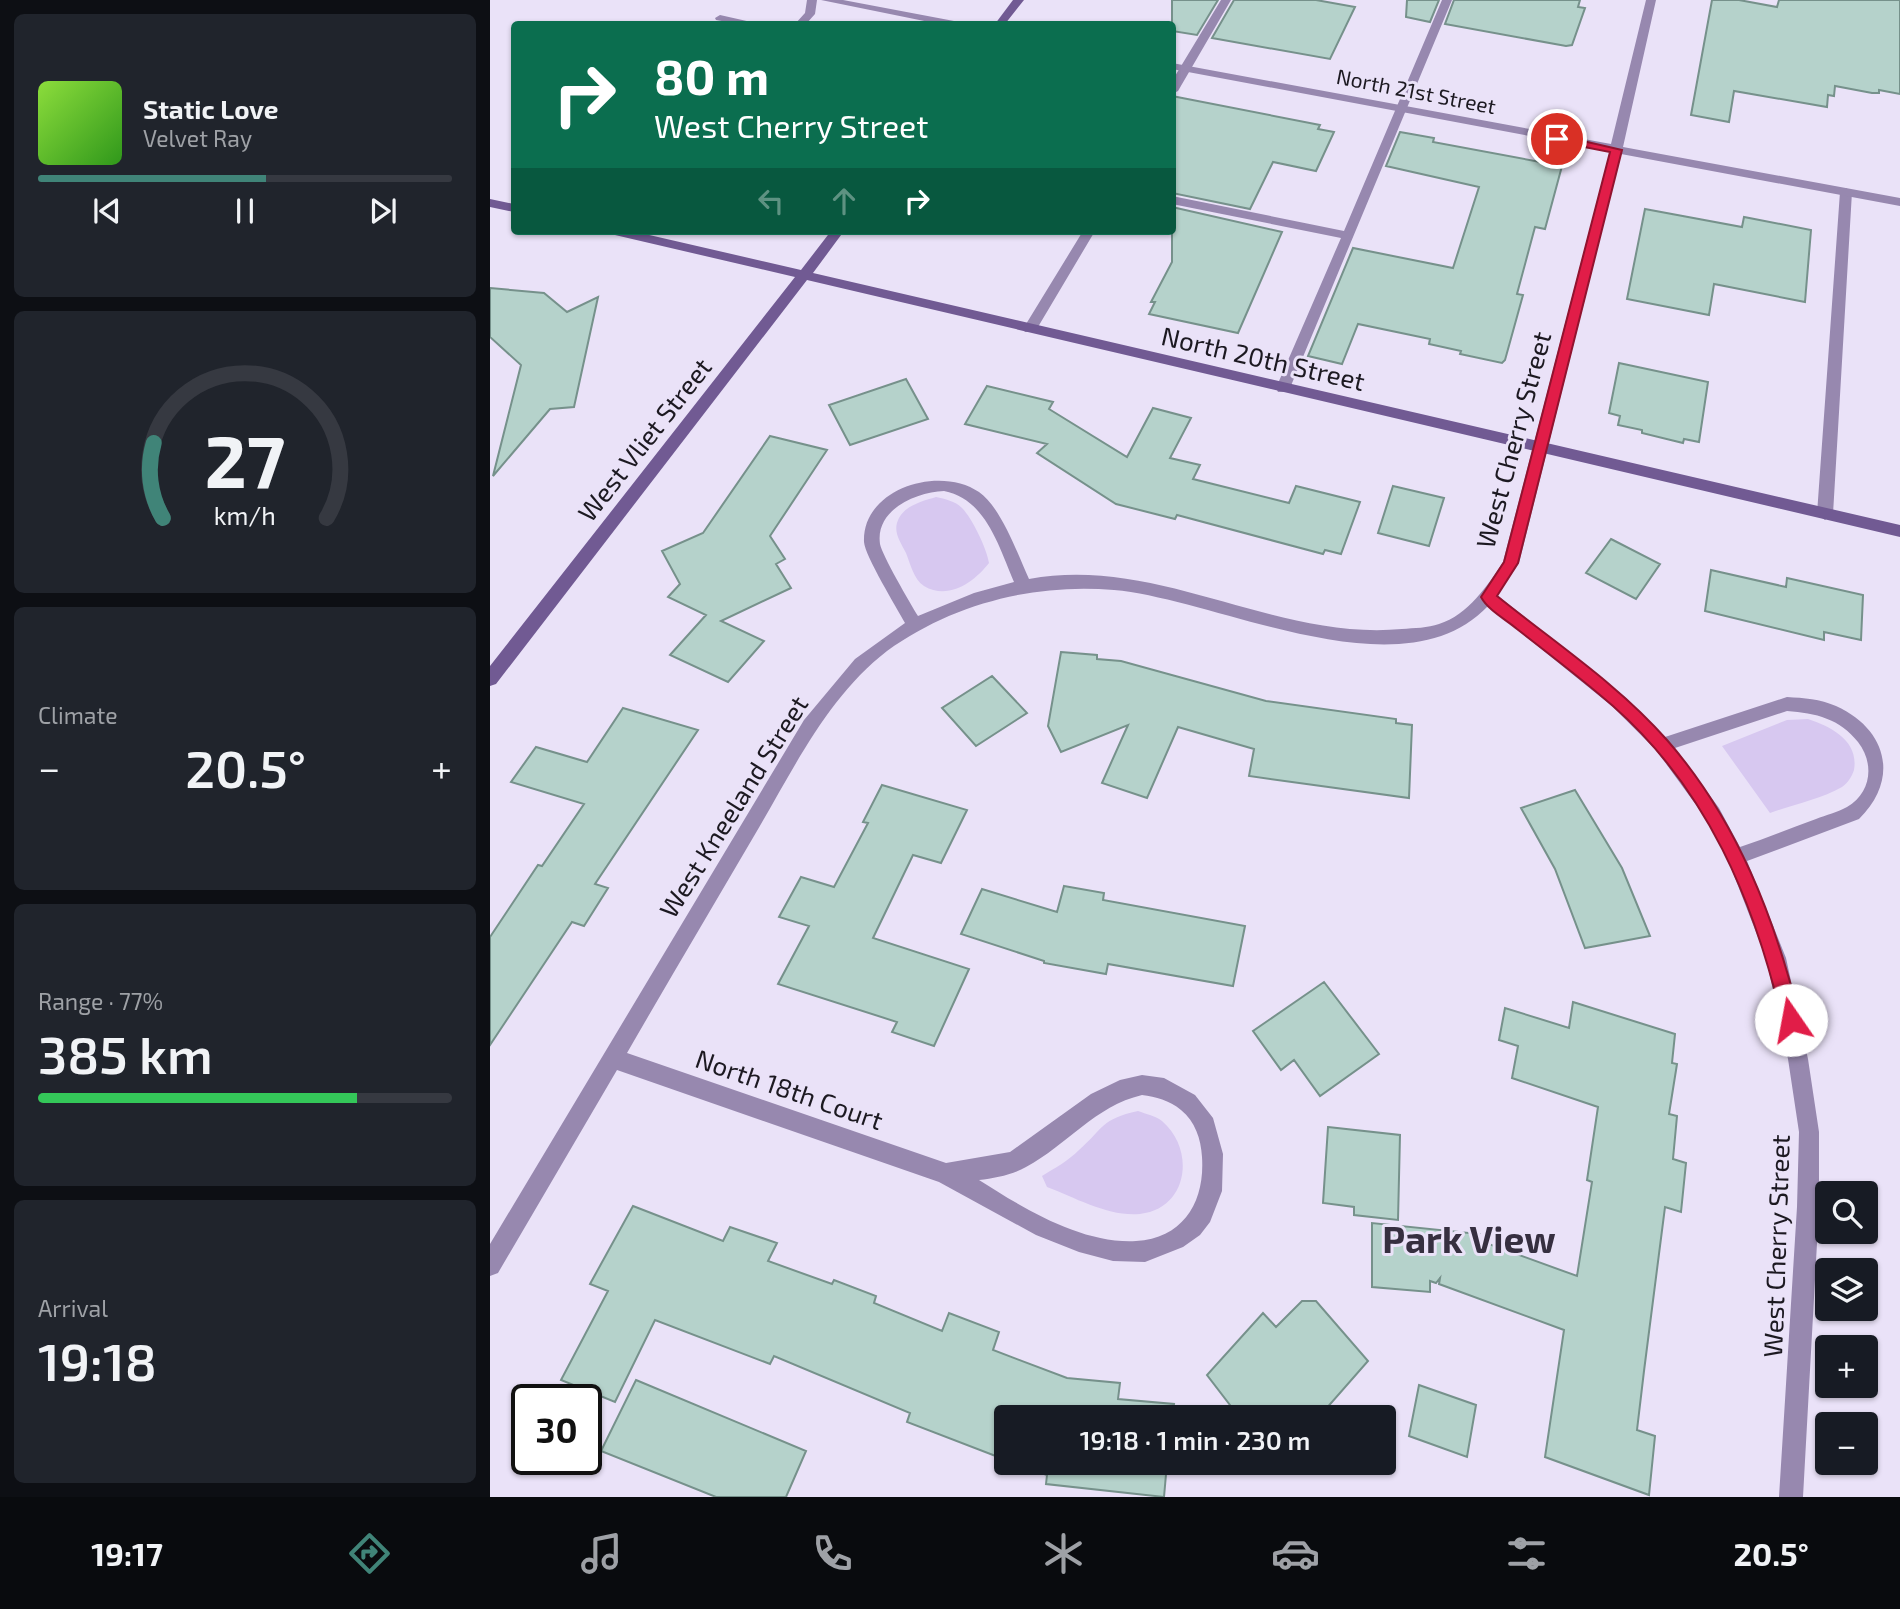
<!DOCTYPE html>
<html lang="en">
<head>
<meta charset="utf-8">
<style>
  body { margin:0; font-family:"Exo 2",sans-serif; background:#20242c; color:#f1f3f6; height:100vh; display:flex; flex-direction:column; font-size:26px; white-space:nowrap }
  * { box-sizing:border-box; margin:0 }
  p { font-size:23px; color:#9ea1a6 }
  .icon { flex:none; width:38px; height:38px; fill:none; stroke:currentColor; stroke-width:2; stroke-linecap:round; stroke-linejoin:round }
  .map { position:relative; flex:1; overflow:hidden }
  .side { display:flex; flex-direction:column; gap:14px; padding:14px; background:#0d0f14; width:490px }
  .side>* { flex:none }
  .banner { position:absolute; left:21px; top:21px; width:665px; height:214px; border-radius:7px; box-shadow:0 2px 5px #0004; background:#0b6e4f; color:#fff; overflow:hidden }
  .buttons { position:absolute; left:1325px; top:1181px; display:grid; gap:14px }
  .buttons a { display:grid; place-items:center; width:63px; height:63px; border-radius:7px; background:#171b24; box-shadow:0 2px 5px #0004; font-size:35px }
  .speed { position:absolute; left:21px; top:1384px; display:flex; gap:14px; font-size:35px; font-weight:700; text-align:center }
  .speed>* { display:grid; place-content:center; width:91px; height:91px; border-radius:50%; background:#171b24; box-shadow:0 2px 5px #0004; line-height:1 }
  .speed .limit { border:4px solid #111; border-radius:10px; background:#fff; color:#111 }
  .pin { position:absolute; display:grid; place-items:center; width:60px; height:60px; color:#fff; margin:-30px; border:4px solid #fff; border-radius:50%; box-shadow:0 2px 7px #0007 }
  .me { position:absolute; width:77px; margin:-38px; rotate:348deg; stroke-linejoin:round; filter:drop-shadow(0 0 5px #0008) }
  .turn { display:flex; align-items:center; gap:24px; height:147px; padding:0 28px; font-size:32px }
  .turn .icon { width:91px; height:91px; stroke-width:2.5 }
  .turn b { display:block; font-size:49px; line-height:60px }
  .lanes { display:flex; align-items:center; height:66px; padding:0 28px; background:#0003; justify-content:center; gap:35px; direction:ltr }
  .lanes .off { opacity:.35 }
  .big { font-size:52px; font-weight:600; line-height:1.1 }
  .side .tile { flex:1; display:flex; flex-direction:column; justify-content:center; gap:10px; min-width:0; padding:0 24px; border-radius:10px; background:#20242c }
  .side .dial { align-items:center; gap:0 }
  .dial svg { height:182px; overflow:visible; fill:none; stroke:#363941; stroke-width:7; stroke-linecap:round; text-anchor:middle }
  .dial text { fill:#f1f3f6; stroke:none }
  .song { display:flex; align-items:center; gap:21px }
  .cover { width:84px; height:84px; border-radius:10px; background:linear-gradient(135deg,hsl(90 70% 55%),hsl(110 70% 35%)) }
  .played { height:7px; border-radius:4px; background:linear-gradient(90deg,#408478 55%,#363941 55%) }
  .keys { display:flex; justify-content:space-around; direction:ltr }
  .heat { display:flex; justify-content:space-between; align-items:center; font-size:38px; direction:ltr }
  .charge { height:10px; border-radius:5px; background:linear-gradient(90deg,#34c759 77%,#363941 0) }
  .trip { position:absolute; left:504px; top:1405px; width:402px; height:70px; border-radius:7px; background:#171b24; box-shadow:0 2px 5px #0004; font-weight:600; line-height:70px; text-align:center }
  .tab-bar { display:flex; height:112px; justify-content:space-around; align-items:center; background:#090b0e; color:#9ea1a6 }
  .tab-bar .icon { width:49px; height:49px }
  .tab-bar .current { color:#408478 }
  .tab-bar b { font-size:32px; color:#f1f3f6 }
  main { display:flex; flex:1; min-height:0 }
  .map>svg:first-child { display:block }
  .green { fill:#d7c8f0 }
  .building { fill:#b5d2cb; stroke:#76918b; stroke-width:2 }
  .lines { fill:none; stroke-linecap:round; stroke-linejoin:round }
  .lane { fill:#9788af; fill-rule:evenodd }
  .street { fill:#9788af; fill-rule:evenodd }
  .secondary { fill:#715a93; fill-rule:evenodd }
  .route { fill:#e11d48; stroke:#92132f; stroke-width:2 }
  .labels { text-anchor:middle; stroke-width:6; stroke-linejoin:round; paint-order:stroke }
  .far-street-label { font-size:21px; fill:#1c1921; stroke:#eae2f8 }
  .street-label { font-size:26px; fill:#1c1921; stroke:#eae2f8 }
  .near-quarter-label { font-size:37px; font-weight:bold; fill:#362f40; stroke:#eae2f8 }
</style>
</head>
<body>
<main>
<section class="side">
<div class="tile">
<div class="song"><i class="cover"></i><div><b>Static Love</b><p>Velvet Ray</p></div></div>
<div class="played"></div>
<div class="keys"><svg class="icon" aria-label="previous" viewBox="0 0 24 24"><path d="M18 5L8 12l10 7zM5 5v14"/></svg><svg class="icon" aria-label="pause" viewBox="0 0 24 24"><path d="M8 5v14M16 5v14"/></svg><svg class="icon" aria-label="next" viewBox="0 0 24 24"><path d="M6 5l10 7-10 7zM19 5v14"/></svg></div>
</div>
<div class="tile dial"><svg viewBox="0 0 100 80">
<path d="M14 69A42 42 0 1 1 86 69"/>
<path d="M14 69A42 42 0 0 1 10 36" stroke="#408478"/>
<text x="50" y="56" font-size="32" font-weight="700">27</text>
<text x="50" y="72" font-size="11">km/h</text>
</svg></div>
<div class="tile"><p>Climate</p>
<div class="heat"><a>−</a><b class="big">20.5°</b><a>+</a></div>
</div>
<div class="tile"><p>Range · 77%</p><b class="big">385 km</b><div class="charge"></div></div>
<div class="tile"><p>Arrival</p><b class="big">19:18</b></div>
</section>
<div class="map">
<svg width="1410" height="1497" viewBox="0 0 1410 1497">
  <rect width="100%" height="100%" fill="#eae2f8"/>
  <!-- green -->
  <path class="green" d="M446,497C455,499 465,501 472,508C482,518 497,549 499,563C485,581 459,601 434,586C424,580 420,563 416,553C410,541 402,531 409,518C416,505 433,501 446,497Z
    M1318,719C1342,727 1369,741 1364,770C1362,776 1358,783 1352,787C1331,799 1302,805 1280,813L1232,746L1297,720Z
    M648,1111C656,1114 666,1116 672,1121C706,1150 698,1209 650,1214C619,1217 586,1198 557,1187L552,1176C565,1168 578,1161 589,1150C614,1128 611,1119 648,1111Z"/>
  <!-- building -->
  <path class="building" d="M682,0H728L707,35L682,31Z
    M744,0H826L865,7L840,59L722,38Z
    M917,0H949L940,22L916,17Z
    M964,0H1090L1088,7L1095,8L1082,45L1076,46L955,24Z
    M1222,0H1249L1287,7L1289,0H1410V94L1389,90V93H1382L1345,86L1344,96L1338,95L1337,107L1244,91L1239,122L1201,115Z
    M682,96L830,125L828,129L844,132L826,171L783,162L760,209L682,193Z
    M910,132L944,138L943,142L1072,166L1055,229L1045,227L1027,294L1033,295L1015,360L1012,363L970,354L971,351L939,344L940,339L868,324L852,364L818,356L863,248L963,268L989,187L896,166Z
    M682,207L792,232L748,333L659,314L665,302H661L682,262Z
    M1155,209L1252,227L1254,217L1321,230L1315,302L1224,284L1219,315L1137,299Z
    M0,288L54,293L77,312L108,297L84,407L60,409L3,476L31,365L0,337Z
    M1129,363L1218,382L1209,442L1194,439L1193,443L1152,433V430L1128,425L1130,416L1119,413Z
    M416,379L438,419L360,445L339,405Z
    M497,386L563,402L559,409L637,457L663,408L701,418L680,458L710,465L703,479L799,503L806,486L870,502L851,554L835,550L833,554L687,515L685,519L626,504L547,453L557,444L475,424Z
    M280,436L337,450L280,536L295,559L286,564L301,588L231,621L274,641L238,682L180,655L216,615L178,597L190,584L172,551L213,533Z
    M903,486L954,498L939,546L888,533Z
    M1121,539L1170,564L1146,599L1096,573Z
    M1221,570L1296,587L1297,578L1373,595L1371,640L1334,632V640L1215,611Z
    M571,652L607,655V659L631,661L776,701L906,719V723L922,725L919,798L759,776L764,749L688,727L657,798L612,783L638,725L571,752L558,726Z
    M502,676L537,713L486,746L452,708Z
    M133,708L208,730L105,884L118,888L94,926L82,922L0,1045V937L48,865L52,866L94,804L21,782L46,747L97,762Z
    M392,785L477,810L451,863L423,855L383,938L479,969L444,1046L402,1032L407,1022L288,984L319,926L289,917L311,877L344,887L378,823L373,822Z
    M1085,790L1132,868L1160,936L1095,948L1065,869L1031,808Z
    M574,886L614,893L613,900L755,926L743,986L618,964L616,974L554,963V961L471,934L492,889L567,912Z
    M834,982L889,1054L830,1096L804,1060L791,1070L763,1031Z
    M1083,1002L1185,1034L1182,1063L1187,1064L1179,1114L1187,1116L1183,1159L1196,1163L1191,1212L1175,1207L1154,1371L1147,1430L1165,1436L1159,1495L1055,1457L1074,1330L949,1284L950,1278L946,1283L940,1281V1292L882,1287V1223L989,1234L985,1239L1087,1276L1102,1182L1097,1180L1108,1107L1022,1078L1028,1046L1009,1040L1015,1008L1079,1028Z
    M838,1127L910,1135L908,1220L864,1215V1207L833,1203Z
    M143,1206L233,1241L240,1227L287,1243L278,1261L342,1284L344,1280L386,1296L384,1303L452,1331L459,1313L509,1332L503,1350L577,1378L630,1383L628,1399L684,1404L682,1418H516V1460L417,1422L420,1413L284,1356L280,1364L165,1320L125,1402L71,1380L118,1291L100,1284Z
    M812,1301H826L878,1361L828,1418H750L717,1375L773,1313L786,1327Z
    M146,1380L316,1451L296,1497H226L111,1451Z
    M929,1385L986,1405L977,1457L919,1436Z
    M524,1463H677L674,1497L556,1484L557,1475Z"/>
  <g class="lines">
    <!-- lane -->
    <path class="lane" d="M317,0H327L325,14L316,24H305L315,13Z
      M731,0H741L688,91L682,94V81Z
      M952,0H962L800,388L798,392H788L786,388L851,238L682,204V196L854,231Z
      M230,15L270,24H249L226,20L225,18Z
      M1356,188L1362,192L1343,514L1335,520L1327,514L1350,192Z
      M593,231H605L545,332H535L533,329Z"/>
    <!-- street -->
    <path class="street" d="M331,0H353L464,21L469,24H449Z
      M1156,0H1166L1133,147L1410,198V206L1131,154L1029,563L1007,595L1135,697L1175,737L1297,697C1314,698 1330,699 1346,706C1397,729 1410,779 1369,819L1257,861L1296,958L1318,1059L1329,1132V1207L1313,1497H1289L1307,1207L1309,1132L1298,1059L1276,958L1238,860L1217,820L1166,750L1123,707L998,606C912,697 728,599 624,590C544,583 462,604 397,651C337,697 302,772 264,836C222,908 179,980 137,1053L456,1163L520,1152L601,1094L630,1080L652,1075L674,1078L705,1095L723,1118L733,1154L732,1191L720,1222L710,1235L693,1247L655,1262L623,1261L589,1252L546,1235L449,1182L127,1070L8,1273L0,1276V1244L314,720L365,659L415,623C407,608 375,556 374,542C372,488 450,465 489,492C511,507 528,555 539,579C668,555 784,641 912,629C924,628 938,628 949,624C978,615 998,585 1013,562L1120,151L682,69V63L1121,144ZM454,491C496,499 509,547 524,582L484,593L428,616C420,603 392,555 390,544C385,509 427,492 454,491ZM1297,711C1326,713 1350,719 1368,742C1385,764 1381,793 1357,807C1348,812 1336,815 1326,819C1301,828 1276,838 1250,847L1229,808L1185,748ZM652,1095C666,1097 679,1100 691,1110C705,1121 711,1139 712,1157C715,1201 694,1238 646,1241C591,1244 533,1208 489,1180C505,1178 522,1175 536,1167C577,1145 605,1106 652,1095Z"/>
    <!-- secondary -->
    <path class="secondary" d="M523,0H534L515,24H505Z
      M0,199L24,204V212L0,207Z
      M119,231H142L311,270L341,231H354L323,273L1410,525V537L317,280L6,684L0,686V666L305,277L125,235Z"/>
  </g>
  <!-- route -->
  <path class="route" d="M1067,135L1132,150L1028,563L1007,596C1064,642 1129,685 1177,740C1247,820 1285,918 1310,1020L1307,1027L1301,1029L1294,1027L1292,1020C1264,900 1217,789 1123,706C1092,679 1059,654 1027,629C1015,619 998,610 991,597L1014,562L1120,152L1063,141V136Z"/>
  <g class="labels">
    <!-- far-street labels -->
    <g class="far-street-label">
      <text transform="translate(926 92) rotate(11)" y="7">North 21st Street</text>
    </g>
    <!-- street labels -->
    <g class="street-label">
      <text transform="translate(773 359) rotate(13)" y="9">North 20th Street</text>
      <text transform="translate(155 440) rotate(-52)" y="9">West Vliet Street</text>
      <text transform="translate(1024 440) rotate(-75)" y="9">West Cherry Street</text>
      <text transform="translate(244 807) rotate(-58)" y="9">West Kneeland Street</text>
      <text transform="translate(299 1090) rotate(19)" y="9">North 18th Court</text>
      <text transform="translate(1287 1246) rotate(-88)" y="9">West Cherry Street</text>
    </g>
    <!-- near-quarter labels -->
    <g class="near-quarter-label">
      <text x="979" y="1253">Park View</text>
    </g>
  </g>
</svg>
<div class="buttons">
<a><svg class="icon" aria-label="search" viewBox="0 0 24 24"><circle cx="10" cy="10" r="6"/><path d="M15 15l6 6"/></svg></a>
<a><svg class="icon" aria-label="layers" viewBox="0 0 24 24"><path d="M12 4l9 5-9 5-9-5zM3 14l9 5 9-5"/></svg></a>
<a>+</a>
<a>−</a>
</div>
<div class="speed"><div class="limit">30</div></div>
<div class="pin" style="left:1067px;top:139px;background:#d93025"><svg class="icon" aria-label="arrive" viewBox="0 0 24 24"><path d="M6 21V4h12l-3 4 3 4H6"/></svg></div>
<svg class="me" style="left:1301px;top:1020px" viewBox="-20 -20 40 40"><circle r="19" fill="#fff"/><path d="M0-13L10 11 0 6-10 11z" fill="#e11d48"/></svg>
<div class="trip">19:18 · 1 min · 230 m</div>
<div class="banner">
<div class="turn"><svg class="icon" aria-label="right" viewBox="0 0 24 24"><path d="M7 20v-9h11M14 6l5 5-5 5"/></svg><div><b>80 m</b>West Cherry Street</div></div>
<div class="lanes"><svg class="icon off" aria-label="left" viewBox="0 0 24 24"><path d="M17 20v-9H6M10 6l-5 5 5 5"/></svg><svg class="icon off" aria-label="ahead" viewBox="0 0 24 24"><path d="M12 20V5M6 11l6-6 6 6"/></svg><svg class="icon" aria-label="right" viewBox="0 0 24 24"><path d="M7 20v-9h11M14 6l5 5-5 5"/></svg></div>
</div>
</div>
</main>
<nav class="tab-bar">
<b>19:17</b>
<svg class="icon current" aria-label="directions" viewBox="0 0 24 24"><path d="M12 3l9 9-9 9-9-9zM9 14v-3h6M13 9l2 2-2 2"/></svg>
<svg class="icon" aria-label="music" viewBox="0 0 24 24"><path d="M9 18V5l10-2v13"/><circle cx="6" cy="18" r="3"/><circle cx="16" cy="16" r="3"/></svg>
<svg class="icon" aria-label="phone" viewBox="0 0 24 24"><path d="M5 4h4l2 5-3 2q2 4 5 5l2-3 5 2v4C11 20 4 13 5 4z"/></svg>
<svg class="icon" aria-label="climate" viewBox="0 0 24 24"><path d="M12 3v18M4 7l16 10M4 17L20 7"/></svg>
<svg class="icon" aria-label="car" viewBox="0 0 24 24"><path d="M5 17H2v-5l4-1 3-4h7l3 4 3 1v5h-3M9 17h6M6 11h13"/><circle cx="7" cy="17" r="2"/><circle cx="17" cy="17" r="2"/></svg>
<svg class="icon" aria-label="filters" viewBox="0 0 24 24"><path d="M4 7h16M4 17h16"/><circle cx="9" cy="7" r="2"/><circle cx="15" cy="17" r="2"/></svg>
<b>20.5°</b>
</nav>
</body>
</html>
